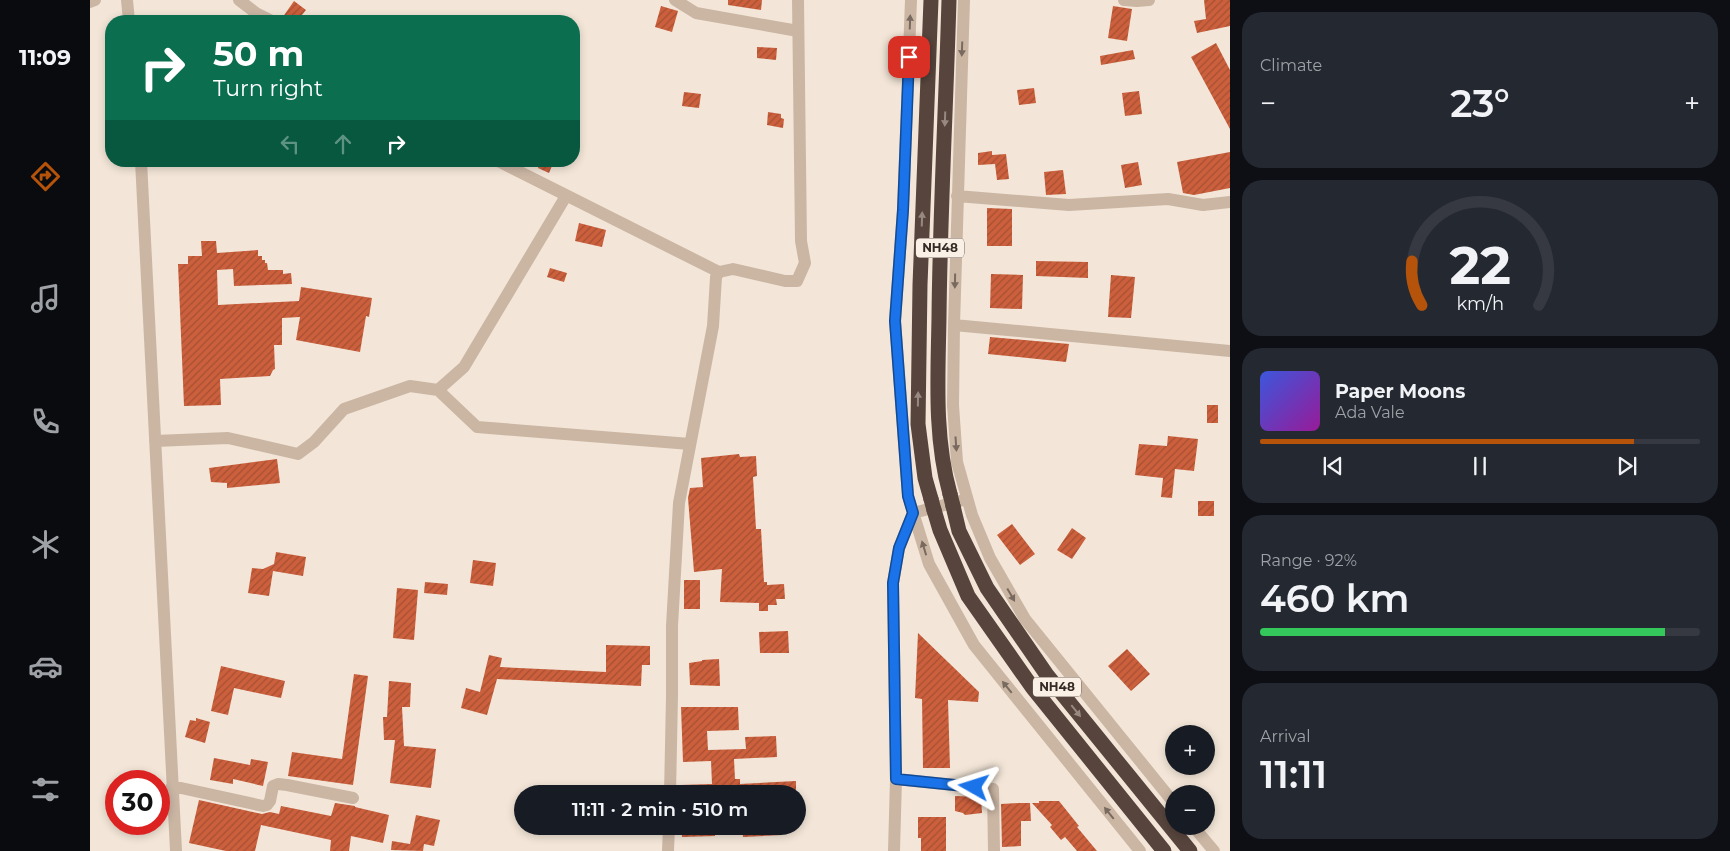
<!DOCTYPE html>
<html lang="en">
<head>
<meta charset="utf-8">
<style>
  body { margin:0; font-family:Montserrat,sans-serif; background:#242831; color:#f1f3f6; height:100vh; display:flex; flex-direction:column; font-size:19px; white-space:nowrap }
  * { box-sizing:border-box; margin:0 }
  p { font-size:16px; color:#9ea1a6 }
  .icon { flex:none; width:28px; height:28px; fill:none; stroke:currentColor; stroke-width:2; stroke-linecap:round; stroke-linejoin:round }
  .map { position:relative; flex:1; overflow:hidden }
  .details { display:flex; flex-direction:column; gap:12px; padding:12px; background:#0d0f14; width:500px }
  .details>* { flex:none }
  .hud { position:absolute; left:15px; top:15px; width:475px; height:152px; border-radius:20px; box-shadow:0 2px 8px #0003; background:#0b6e4f; color:#fff; overflow:hidden }
  .buttons { position:absolute; left:1075px; top:725px; display:grid; gap:10px }
  .buttons a { display:grid; place-items:center; width:50px; height:50px; border-radius:50%; background:#171b24; box-shadow:0 2px 8px #0003; font-size:25px }
  .speed { position:absolute; left:15px; top:770px; display:flex; gap:10px; font-size:25px; font-weight:700; text-align:center }
  .speed>* { display:grid; place-content:center; width:65px; height:65px; border-radius:50%; background:#171b24; box-shadow:0 2px 8px #0003; line-height:1 }
  .speed .limit { border:8px solid #d22; background:#fff; color:#111 }
  .pin { position:absolute; display:grid; place-items:center; width:42px; height:42px; color:#fff; margin:-21px; border-radius:10px; box-shadow:0 2px 8px #0006 }
  .me { position:absolute; width:55px; margin:-28px; rotate:276deg; stroke-linejoin:round; filter:drop-shadow(0 0 4px #0008) }
  .turn { display:flex; align-items:center; gap:18px; height:105px; padding:0 25px; font-size:22px }
  .turn .icon { width:65px; height:65px; stroke-width:2.5 }
  .turn b { display:block; font-size:35px; line-height:42px }
  .lanes { display:flex; align-items:center; height:48px; padding:0 25px; background:#0003; justify-content:center; gap:25px; direction:ltr }
  .lanes .off { opacity:.35 }
  .big { font-size:38px; font-weight:600; line-height:1.1 }
  .details .card { flex:1; display:flex; flex-direction:column; justify-content:center; gap:8px; min-width:0; padding:0 18px; border-radius:20px; background:#242831 }
  .details .dial { align-items:center; gap:0 }
  .dial svg { height:130px; overflow:visible; fill:none; stroke:#363941; stroke-width:7; stroke-linecap:round; text-anchor:middle }
  .dial text { fill:#f1f3f6; stroke:none }
  .song { display:flex; align-items:center; gap:15px }
  .cover { width:60px; height:60px; border-radius:8px; background:linear-gradient(135deg,hsl(230 70% 55%),hsl(300 70% 35%)) }
  .played { height:5px; border-radius:2px; background:linear-gradient(90deg,#b45309 85%,#363941 85%) }
  .keys { display:flex; justify-content:space-around; direction:ltr }
  .heat { display:flex; justify-content:space-between; align-items:center; font-size:28px; direction:ltr }
  .charge { height:8px; border-radius:4px; background:linear-gradient(90deg,#34c759 92%,#363941 0) }
  .trip { position:absolute; left:424px; top:785px; width:292px; height:50px; border-radius:25px; background:#171b24; box-shadow:0 2px 8px #0003; font-weight:600; line-height:50px; text-align:center }
  main { display:flex; flex:1; min-height:0 }
  .tab-bar { display:flex; flex-direction:column; width:90px; justify-content:space-around; align-items:center; background:#090b0e; color:#9ea1a6 }
  .tab-bar .icon { width:35px; height:35px }
  .tab-bar .on { color:#b45309 }
  .tab-bar b { font-size:22px; color:#f1f3f6 }
  .map>svg:first-child { display:block }
  .building { fill:url(#building-hatch) }
  .lines { fill:none; stroke-linecap:round; stroke-linejoin:round }
  .minor { stroke:#cbb6a4; stroke-width:12 }
  .highway { stroke:#57453d; stroke-width:15 }
  .highway-bridge { stroke:#57453d; stroke-width:15 }
  .oneway { fill:#796a5f }
  .oneway2 { fill:#988980 }
  .route-casing { stroke:#114b97; stroke-width:12 }
  .route { stroke:#1a73e8; stroke-width:9 }
  .labels { text-anchor:middle; stroke-width:4; stroke-linejoin:round; paint-order:stroke }
  .shield { fill:#faf0e5; stroke:#71665f; stroke-width:1 }
  .shield-label { font-size:12px; font-weight:bold; fill:#362b26 }
</style>
</head>
<body>
<main>
<nav class="tab-bar">
<b>11:09</b>
<svg class="icon on" aria-label="directions" viewBox="0 0 24 24"><path d="M12 3l9 9-9 9-9-9zM9 14v-3h6M13 9l2 2-2 2"/></svg>
<svg class="icon" aria-label="music" viewBox="0 0 24 24"><path d="M9 18V5l10-2v13"/><circle cx="6" cy="18" r="3"/><circle cx="16" cy="16" r="3"/></svg>
<svg class="icon" aria-label="phone" viewBox="0 0 24 24"><path d="M5 4h4l2 5-3 2q2 4 5 5l2-3 5 2v4C11 20 4 13 5 4z"/></svg>
<svg class="icon" aria-label="climate" viewBox="0 0 24 24"><path d="M12 3v18M4 7l16 10M4 17L20 7"/></svg>
<svg class="icon" aria-label="car" viewBox="0 0 24 24"><path d="M5 17H2v-5l4-1 3-4h7l3 4 3 1v5h-3M9 17h6M6 11h13"/><circle cx="7" cy="17" r="2"/><circle cx="17" cy="17" r="2"/></svg>
<svg class="icon" aria-label="filters" viewBox="0 0 24 24"><path d="M4 7h16M4 17h16"/><circle cx="9" cy="7" r="2"/><circle cx="15" cy="17" r="2"/></svg>
</nav>
<div class="map">
<svg width="1140" height="851" viewBox="0 0 1140 851">
  <defs>
    <pattern id="building-hatch" width="6" height="6" patternUnits="userSpaceOnUse" patternTransform="scale(1.25)"><rect width="6" height="6" fill="#cc603d"/><path d="M-1 1l2-2M0 6l6-6M5 7l2-2" fill="none" stroke="#a64f33"/></pattern>
  </defs>
  <rect width="100%" height="100%" fill="#f3e6d8"/>
  <!-- building -->
  <path class="building" d="M638,0H672L671,10L638,5Z
    M1114,0H1140V26L1107,33L1104,21L1116,19Z
    M204,1L216,10L207,21H190Z
    M571,6L588,11L582,32L565,27Z
    M1023,6L1042,9L1037,41L1018,38Z
    M1126,43L1140,70V129L1101,57Z
    M667,47L687,48L686,60L667,58Z
    M1043,50L1045,59L1011,65L1010,56Z
    M944,88L946,103L929,105L927,90Z
    M1049,91L1052,114L1035,116L1032,93Z
    M594,92L611,94L609,108L592,106Z
    M678,112L691,114V118L694,119L693,128L677,125Z
    M902,151V155L916,154L919,179L907,180L905,164L888,165V153Z
    M1140,152V188L1104,195L1093,193L1087,162Z
    M451,161H464L459,173L448,168Z
    M1048,162L1052,185L1035,188L1031,165Z
    M973,170L976,194L956,195L954,172Z
    M897,208L922,209V246H897Z
    M489,223L516,230L512,247L485,241Z
    M111,241H126L127,253L168,250V256H172V260H175V263H177L178,270H193V274L201,273L202,284L144,286L143,269L127,270L128,305L209,301L211,287L282,298L279,317L276,316L270,352L206,340L210,317L192,318V345H184L185,369L183,370L180,376L130,379L131,405L94,406L88,264H98V256H112Z
    M946,261L998,262V278L946,276Z
    M460,268L477,273L474,282L457,277Z
    M901,274L933,275L932,309L900,308Z
    M1021,275L1045,277L1041,318L1018,317Z
    M900,337L979,344L976,362L898,354Z
    M1117,405H1128V423H1117Z
    M1078,436L1108,439L1104,471L1085,469L1082,498L1071,497L1073,478L1045,475L1049,444L1077,446Z
    M649,454L650,457L666,456L667,476L663,477L666,529H671L674,582H677V585L694,584L695,599H686L687,605H678V611H669V603L630,602L632,569L604,572L598,498L600,488L613,487L611,458Z
    M187,459L190,483L137,488V483L121,482L119,468Z
    M1108,501H1124V516H1108Z
    M922,524L945,554L930,565L907,535Z
    M982,528L996,538L982,559L967,550Z
    M186,552L216,557L213,576L183,571L179,596L158,593L162,568L173,569L184,564Z
    M383,560L406,563L403,586L380,583Z
    M594,580H610V609H594Z
    M335,582L358,584L357,595L334,593Z
    M307,588L328,590L324,640L303,638Z
    M698,631L699,653H670L669,632Z
    M828,633L889,692L888,702L858,700L860,768H833L832,699L825,698Z
    M516,645L560,646V665H552L551,686L407,679L397,715L371,708L376,688L390,692L399,655L412,658L410,667L516,672Z
    M1037,649L1060,674L1041,691L1018,666Z
    M629,659L630,686L600,685L599,663L612,661V660Z
    M131,666L195,681L191,698L144,688L138,715L121,711Z
    M264,674L278,676L263,785L198,776L202,752L252,759Z
    M299,681L321,683L320,707H312L314,746L346,749L341,788L300,783L305,740H294L293,717H297Z
    M591,707H648L649,730L617,731L618,750L656,749L655,737L686,736L687,757L644,759L645,779H650V784L706,781V794H590V785L622,784L621,761L593,762Z
    M106,718L120,722L115,743L95,737L100,720L106,721Z
    M124,758L160,765L161,759L178,762L173,786L143,779V784L120,780Z
    M865,796L891,797L892,813L875,815L873,813L865,811Z
    M109,800L172,814L180,812L189,814L191,806L241,816L245,803L265,806V807L299,815L293,843L261,836L259,851H240L241,840L171,825L165,851H136L99,843Z
    M949,801H969L989,826L987,827L1007,851H987L975,837L971,840L960,827L962,825L942,803H949Z
    M930,803H940L941,821H931V846L912,847L911,804Z
    M326,815L350,820L344,846L334,844L333,851L301,850L302,841L320,844Z
    M828,817H856V851H831V838H828Z
    M591,826H625V836L592,837Z
    M652,826H691L692,835L653,837Z"/>
  <g class="lines">
    <!-- minor -->
    <path class="minor" d="M37,0L39,21
      M149,0L166,13L182,21
      M585,0L606,13L708,31
      M821,0L813,210L805,321L818,496L839,564L884,645L1050,851
      M874,0L864,325L863,405L867,462L882,515L900,558L935,619L1084,803
      M1034,0L1047,1L1059,0
      M0,2L5,0
      M51,161L86,851
      M408,161L629,272
      M867,196L979,205L1078,199L1113,205L1140,202
      M864,325L1140,351
      M348,390L374,367L476,196
      M65,441L138,438L208,454L224,442L254,409L320,386L348,390L387,427L600,444
      M806,779L903,789L904,851
      M82,786L173,806L177,805L180,801L183,786L188,784L197,785L263,798
      M580,794L582,696V626L589,503L623,326L626,277L629,272L643,269L695,281H707L715,263L711,241L708,0
      M1103,826L1124,851
      M578,851L579,826
      M804,851L806,779L803,583L809,548L823,513L870,501"/>
    <!-- highway -->
    <path class="highway" d="M841,0L830,285L828,424L835,478L841,499
      M859,0C856,106 850,212 849,318C848,377 844,437 860,494
      M863,506L869,531L897,588L957,675L1100,851
      M844,510L850,530L878,596L942,687L1074,851"/>
    <!-- highway-bridge -->
    <path class="highway-bridge" d="M860,494L863,506
      M841,499L844,510"/>
  </g>
  <!-- one-way arrows -->
  <defs><path id="oneway-solid" d="M-6-.8H1V-3.2L6.5 0L1 3.2V.8H-6Z" transform="scale(1.25)"/></defs>
  <g class="oneway">
    <use href="#oneway-solid" transform="translate(820 22) rotate(-88)"/>
    <use href="#oneway-solid" transform="translate(872 49) rotate(92)"/>
    <use href="#oneway-solid" transform="translate(865 281) rotate(91)"/>
    <use href="#oneway-solid" transform="translate(866 444) rotate(86)"/>
    <use href="#oneway-solid" transform="translate(834 548) rotate(-107)"/>
    <use href="#oneway-solid" transform="translate(921 595) rotate(60)"/>
    <use href="#oneway-solid" transform="translate(917 687) rotate(-129)"/>
    <use href="#oneway-solid" transform="translate(1019 813) rotate(-129)"/>
  </g>
  <g class="oneway2">
    <use href="#oneway-solid" transform="translate(855 119) rotate(92)"/>
    <use href="#oneway-solid" transform="translate(832 219) rotate(-88)"/>
    <use href="#oneway-solid" transform="translate(828 399) rotate(-89)"/>
    <use href="#oneway-solid" transform="translate(986 711) rotate(51)"/>
  </g>
  <g class="lines">
    <!-- route casing -->
    <g class="route-casing">
      <path id="route" d="M819,57L813,210L805,321L818,496L823,513L809,548L803,583L806,779L884,787"/>
    </g>
    <!-- route -->
    <use href="#route" class="route"/>
  </g>
  <g class="labels">
    <!-- shield labels -->
    <g class="shield">
      <rect x="826" y="238.5" width="48" height="19" rx="4"/>
      <rect x="943" y="677.5" width="48" height="19" rx="4"/>
    </g>
    <g class="shield-label">
      <text x="850" y="252">NH48</text>
      <text x="967" y="691">NH48</text>
    </g>
  </g>
</svg>
<div class="buttons">
<a>+</a>
<a>−</a>
</div>
<div class="speed"><div class="limit">30</div></div>
<div class="pin" style="left:819px;top:57px;background:#d93025"><svg class="icon" aria-label="arrive" viewBox="0 0 24 24"><path d="M6 21V4h12l-3 4 3 4H6"/></svg></div>
<svg class="me" style="left:884px;top:787px" viewBox="-20 -20 40 40"><path d="M0-17L14 15 0 8-14 15z" fill="#1a73e8" stroke="#fff" stroke-width="4"/></svg>
<div class="trip">11:11 · 2 min · 510 m</div>
<div class="hud">
<div class="turn"><svg class="icon" aria-label="right" viewBox="0 0 24 24"><path d="M7 20v-9h11M14 6l5 5-5 5"/></svg><div><b>50 m</b>Turn right</div></div>
<div class="lanes"><svg class="icon off" aria-label="left" viewBox="0 0 24 24"><path d="M17 20v-9H6M10 6l-5 5 5 5"/></svg><svg class="icon off" aria-label="ahead" viewBox="0 0 24 24"><path d="M12 20V5M6 11l6-6 6 6"/></svg><svg class="icon" aria-label="right" viewBox="0 0 24 24"><path d="M7 20v-9h11M14 6l5 5-5 5"/></svg></div>
</div>
</div>
<section class="details">
<div class="card"><p>Climate</p>
<div class="heat"><a>−</a><b class="big">23°</b><a>+</a></div>
</div>
<div class="card dial"><svg viewBox="0 0 100 80">
<path d="M14 69A42 42 0 1 1 86 69"/>
<path d="M14 69A42 42 0 0 1 8 42" stroke="#b45309"/>
<text x="50" y="56" font-size="32" font-weight="700">22</text>
<text x="50" y="72" font-size="11">km/h</text>
</svg></div>
<div class="card">
<div class="song"><i class="cover"></i><div><b>Paper Moons</b><p>Ada Vale</p></div></div>
<div class="played"></div>
<div class="keys"><svg class="icon" aria-label="previous" viewBox="0 0 24 24"><path d="M18 5L8 12l10 7zM5 5v14"/></svg><svg class="icon" aria-label="pause" viewBox="0 0 24 24"><path d="M8 5v14M16 5v14"/></svg><svg class="icon" aria-label="next" viewBox="0 0 24 24"><path d="M6 5l10 7-10 7zM19 5v14"/></svg></div>
</div>
<div class="card"><p>Range · 92%</p><b class="big">460 km</b><div class="charge"></div></div>
<div class="card"><p>Arrival</p><b class="big">11:11</b></div>
</section>
</main>
</body>
</html>
